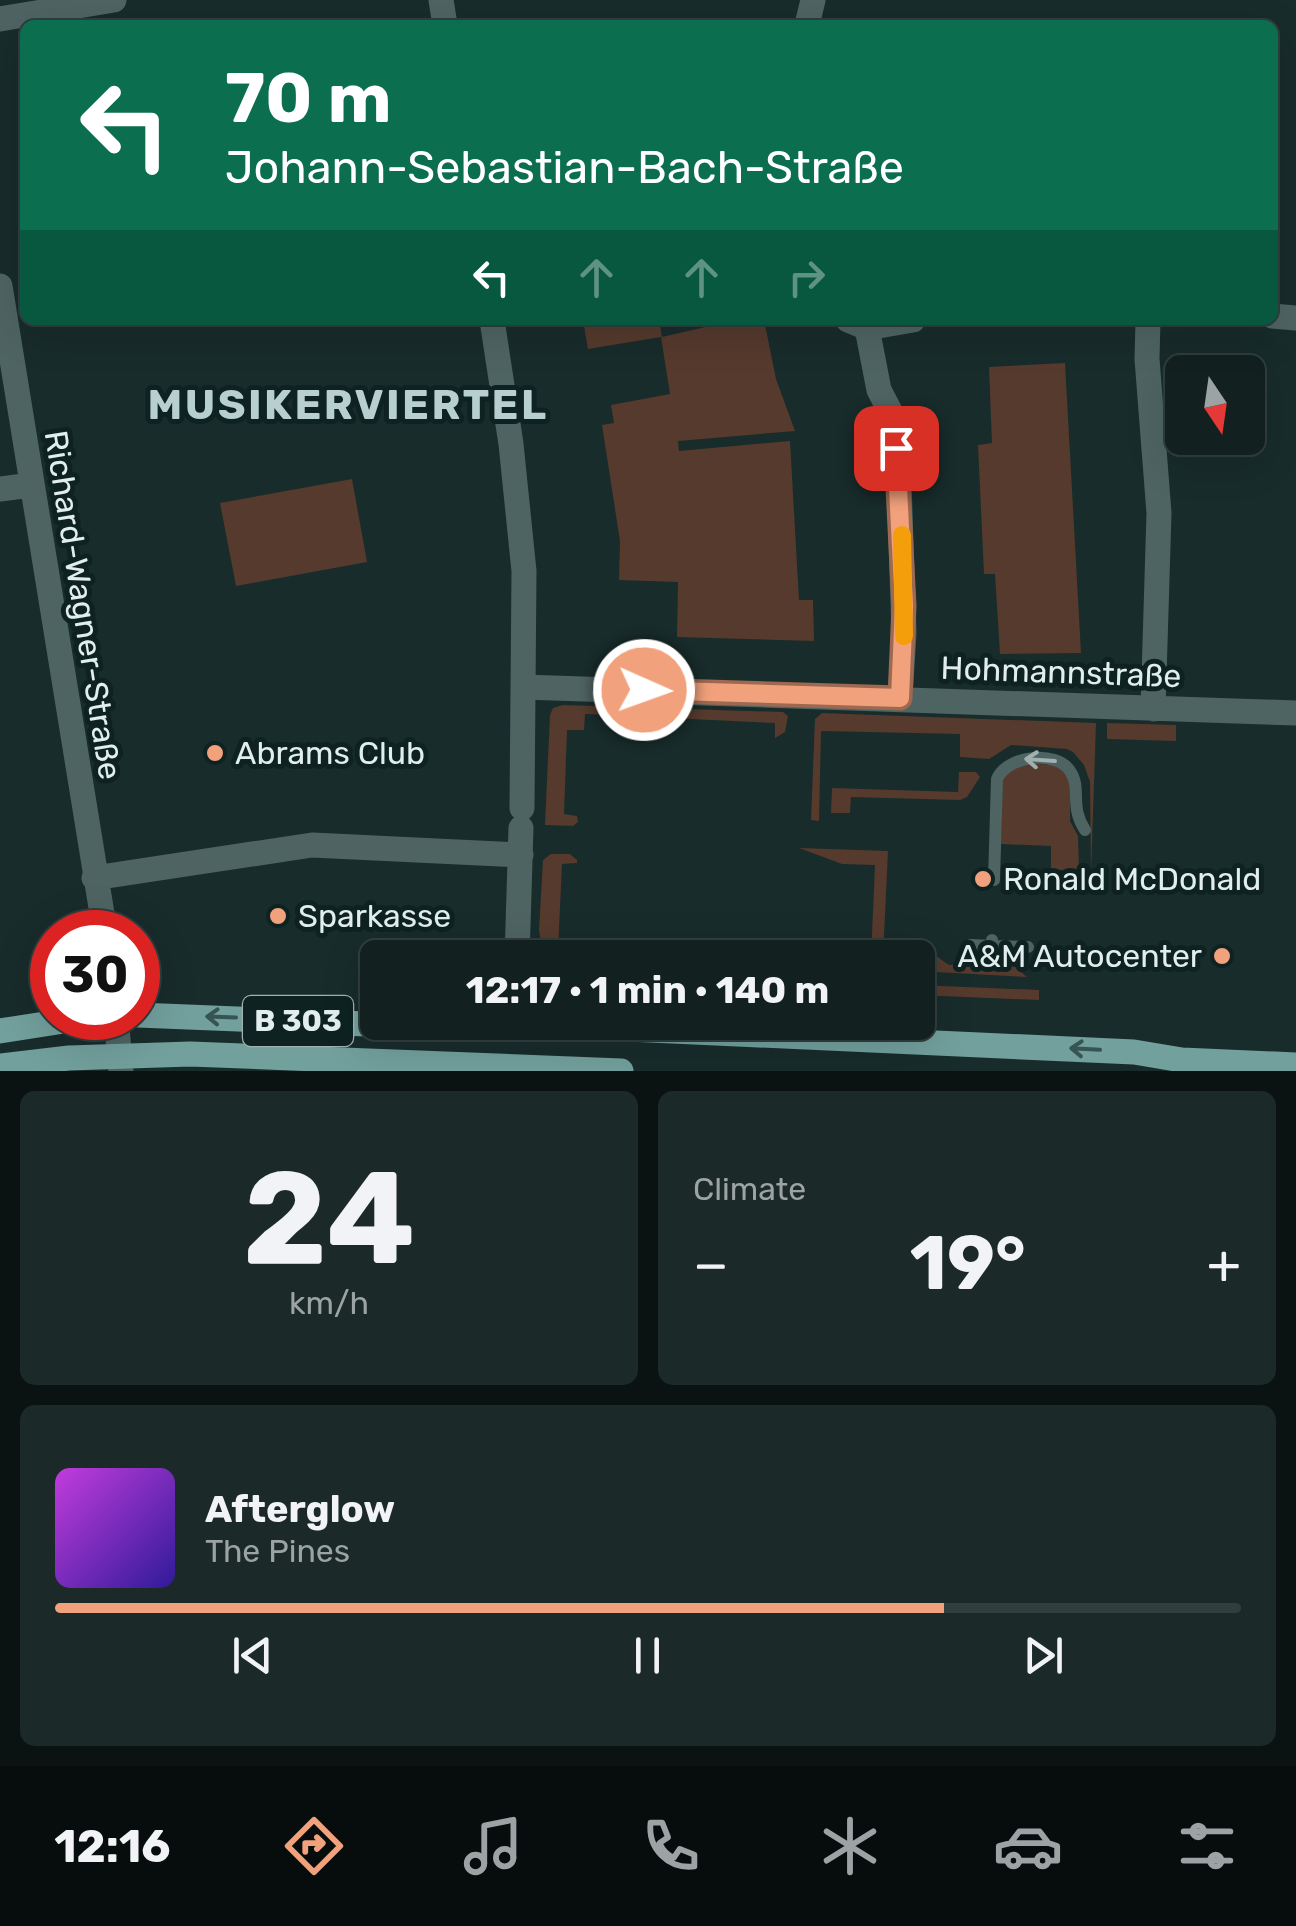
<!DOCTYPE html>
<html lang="en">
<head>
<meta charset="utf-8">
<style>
  body { margin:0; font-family:Rubik,sans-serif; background:#1b2929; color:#f1f3f6; height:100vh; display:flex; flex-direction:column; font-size:38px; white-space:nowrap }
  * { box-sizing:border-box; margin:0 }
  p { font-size:32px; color:#9ca3a5 }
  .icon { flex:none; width:55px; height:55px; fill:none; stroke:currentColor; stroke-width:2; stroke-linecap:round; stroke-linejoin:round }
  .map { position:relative; height:1071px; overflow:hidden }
  .panel { display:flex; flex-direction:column; gap:20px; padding:20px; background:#0a1212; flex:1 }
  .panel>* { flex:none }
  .guide { position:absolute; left:20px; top:20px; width:1258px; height:305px; border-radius:15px; box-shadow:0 10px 40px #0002,0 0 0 2px #313e3e; background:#0b6e4f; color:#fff; overflow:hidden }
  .needle { width:65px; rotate:167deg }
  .buttons { position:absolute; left:1165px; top:355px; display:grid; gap:20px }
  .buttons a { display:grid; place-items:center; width:100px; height:100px; border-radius:15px; background:#122120; box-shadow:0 10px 40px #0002,0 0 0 2px #313e3e; font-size:50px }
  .speed { position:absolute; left:30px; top:910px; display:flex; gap:20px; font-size:50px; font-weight:700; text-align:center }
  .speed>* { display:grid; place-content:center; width:130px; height:130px; border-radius:50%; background:#122120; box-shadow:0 10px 40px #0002,0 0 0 2px #313e3e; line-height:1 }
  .speed .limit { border:15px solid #d22; background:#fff; color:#111 }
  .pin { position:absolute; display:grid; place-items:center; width:85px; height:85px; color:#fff; margin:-42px; border-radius:20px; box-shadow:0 5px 15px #0006 }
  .me { position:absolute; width:110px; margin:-55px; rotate:92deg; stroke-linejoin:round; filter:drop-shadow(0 0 8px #0008) }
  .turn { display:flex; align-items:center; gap:35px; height:210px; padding:0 40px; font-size:45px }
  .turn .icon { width:130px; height:130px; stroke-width:2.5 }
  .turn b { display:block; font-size:70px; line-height:85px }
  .lanes { display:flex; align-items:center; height:95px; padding:0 40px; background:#0003; justify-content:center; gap:50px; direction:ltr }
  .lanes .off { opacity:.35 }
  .big { font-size:75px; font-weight:700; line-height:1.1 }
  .panel .widget { flex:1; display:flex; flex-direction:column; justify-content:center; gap:15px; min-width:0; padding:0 35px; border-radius:15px; background:#1b2929 }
  .panel .dial { align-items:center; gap:0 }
  .dial b { font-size:130px; line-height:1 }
  .song { display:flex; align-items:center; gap:30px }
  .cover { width:120px; height:120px; border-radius:15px; background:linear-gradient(135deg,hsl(290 70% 55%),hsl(250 70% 35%)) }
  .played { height:10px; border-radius:5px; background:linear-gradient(90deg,#f1a17b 75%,#313e3e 75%) }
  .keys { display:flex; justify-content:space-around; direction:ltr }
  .heat { display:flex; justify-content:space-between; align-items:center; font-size:55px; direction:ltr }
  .panel .tiles { flex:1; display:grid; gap:20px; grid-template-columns:1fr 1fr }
  .widget:last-child { grid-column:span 2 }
  .trip { position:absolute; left:360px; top:940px; width:575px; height:100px; border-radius:15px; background:#122120; box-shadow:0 10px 40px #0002,0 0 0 2px #313e3e; font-weight:700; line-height:100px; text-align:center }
  .dock { display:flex; height:160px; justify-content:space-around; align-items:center; background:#070d0d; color:#9ca3a5 }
  .dock .icon { width:70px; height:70px }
  .dock .active { color:#f1a17b }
  .dock b { font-size:45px; color:#f1f3f6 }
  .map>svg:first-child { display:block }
  .green { fill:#553a2d }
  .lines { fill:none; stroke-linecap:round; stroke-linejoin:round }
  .service { stroke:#4e6463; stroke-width:12 }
  .minor { stroke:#4e6463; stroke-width:25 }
  .primary { stroke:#72a09d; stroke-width:25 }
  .oneway { stroke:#9fb0af }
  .oneway2 { stroke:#365453 }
  .route-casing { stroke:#9d6950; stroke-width:25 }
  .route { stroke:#f1a17b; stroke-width:18 }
  .slow { stroke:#f59e0b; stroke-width:18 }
  .poi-dot { fill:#f1a17b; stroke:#0e2222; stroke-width:4 }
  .labels { text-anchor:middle; stroke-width:10; stroke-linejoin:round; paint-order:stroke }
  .shield { fill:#0e2222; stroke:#a2b1b0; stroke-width:2.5 }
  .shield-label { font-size:30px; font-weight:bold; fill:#e2eeed }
  .street-label { font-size:32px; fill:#e2eeed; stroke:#0e2222 }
  .poi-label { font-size:32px; fill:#e2eeed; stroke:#0e2222; text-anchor:start }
  .district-label { font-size:42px; font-weight:bold; letter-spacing:2.5px; fill:#b7cfce; stroke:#0e2222 }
</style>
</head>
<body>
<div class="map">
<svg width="1296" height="1071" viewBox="0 0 1296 1071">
  <rect width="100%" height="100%" fill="#182c2b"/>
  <!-- green -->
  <path class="green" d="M583,320H659L662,337L736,320H764L776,379L795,431L678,441L679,451L790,441L799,600H813L814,641L677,637L678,582L619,580L620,541L602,425L614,423L611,405L670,394L661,337L588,349Z
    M1065,363L1081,653L1000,654L995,574H984L978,445L992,443L989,367Z
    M352,479L367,562L236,586L220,503Z
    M563,705L783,712L788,716L785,732L775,738V723L585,714L584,730H567L564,814L577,816L578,822L573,826L545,825L550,715L553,708Z
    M822,713L1096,723L1091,874L1090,782L1084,765L1073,752L1067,749L1011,745L989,759L960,757V734L821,731L819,821L811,820L815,719Z
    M1107,723L1176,725V741L1107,739Z
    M1023,763L1054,765L1066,772L1070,784V821L1078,836L1079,870H1051V846L1001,844L1002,781L1005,774Z
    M959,772H976L980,777L967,797L960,800L851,797L850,813H831L832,788L958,792Z
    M799,848L888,851L883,957H871L875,865L842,864Z
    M551,854H570L577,860V863L562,864L558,950L574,951L573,957H543L539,930L543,860Z
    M929,951L949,965L1007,960L1027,977L918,971V958L912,957Z
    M918,985L1039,990V1000L918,995Z"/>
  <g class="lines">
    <!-- service -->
    <path class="service" d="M994,880L997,779C1007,755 1057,750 1070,771C1082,788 1069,806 1085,830
      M971,945L992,946V940
      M992,946L1028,947"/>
    <!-- minor -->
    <path class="minor" d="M441,0L445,25
      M0,19L114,0
      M807,25L813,0
      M0,286L105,932
      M1272,316L1296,318
      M492,320L511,444L524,571L522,808
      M848,320L867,328L913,320
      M1148,320L1147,359L1159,513L1153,709
      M867,328L879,390L892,415L899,482L904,633L900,698
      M0,489L31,485
      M523,687L1296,713
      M94,878L312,845L521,855
      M517,958L521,828
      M116,1018L121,1071"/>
    <!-- primary -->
    <path class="primary" d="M138,1015L416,1026L458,1022
      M475,1022L1134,1052L1182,1060L1296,1065
      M0,1031L83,1018
      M0,1066L69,1058L190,1054L621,1071"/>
  </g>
  <!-- one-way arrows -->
  <defs><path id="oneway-shaft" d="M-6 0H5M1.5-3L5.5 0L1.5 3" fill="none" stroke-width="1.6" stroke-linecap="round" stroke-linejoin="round" transform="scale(2.5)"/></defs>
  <use class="oneway" href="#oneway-shaft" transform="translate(1040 760) rotate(-176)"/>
  <g class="oneway2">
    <use href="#oneway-shaft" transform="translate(221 1017) rotate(-178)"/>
    <use href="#oneway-shaft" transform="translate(1085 1049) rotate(-177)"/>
  </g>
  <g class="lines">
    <!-- route casing -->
    <g class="route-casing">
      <path id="route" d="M644,690L900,698L904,606L896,448"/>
    </g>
    <!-- route -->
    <use href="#route" class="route"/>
    <!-- slow -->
    <path class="slow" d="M902,535L904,636"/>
  </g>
  <!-- markers -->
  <g class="poi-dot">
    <circle cx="215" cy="753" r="10"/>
    <circle cx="983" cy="879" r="10"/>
    <circle cx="278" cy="916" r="10"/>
    <circle cx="1222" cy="956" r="10"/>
  </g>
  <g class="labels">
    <!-- shield labels -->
    <rect class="shield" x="243" y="996" width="110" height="50" rx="8"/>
    <g class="shield-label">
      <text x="298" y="1031">B 303</text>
    </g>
    <!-- street labels -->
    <g class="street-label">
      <text transform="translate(83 605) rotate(81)" y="11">Richard-Wagner-Straße</text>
      <text transform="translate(1061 672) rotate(2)" y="11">Hohmannstraße</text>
    </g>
    <!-- poi labels -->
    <g class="poi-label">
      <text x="235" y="764">Abrams Club</text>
      <text x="1003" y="890">Ronald McDonald</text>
      <text x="298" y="927">Sparkasse</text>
      <text x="1202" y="967" text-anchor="end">A&amp;M Autocenter</text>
    </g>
    <!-- district labels -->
    <g class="district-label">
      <text x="348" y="419">MUSIKERVIERTEL</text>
    </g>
  </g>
</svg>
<div class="buttons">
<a><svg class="needle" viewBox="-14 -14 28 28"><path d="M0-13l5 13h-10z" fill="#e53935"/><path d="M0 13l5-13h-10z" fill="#9ca3a5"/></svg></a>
</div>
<div class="speed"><div class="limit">30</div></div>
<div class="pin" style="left:896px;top:448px;background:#d93025"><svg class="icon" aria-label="arrive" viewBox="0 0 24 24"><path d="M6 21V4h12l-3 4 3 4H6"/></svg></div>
<svg class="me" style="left:644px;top:690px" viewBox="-20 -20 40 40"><circle r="17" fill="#f1a17b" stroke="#fff" stroke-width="3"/><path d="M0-11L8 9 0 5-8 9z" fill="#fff"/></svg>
<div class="trip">12:17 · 1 min · 140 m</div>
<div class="guide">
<div class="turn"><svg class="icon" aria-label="left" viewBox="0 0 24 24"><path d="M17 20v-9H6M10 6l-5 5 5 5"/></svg><div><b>70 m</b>Johann-Sebastian-Bach-Straße</div></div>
<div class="lanes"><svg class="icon" aria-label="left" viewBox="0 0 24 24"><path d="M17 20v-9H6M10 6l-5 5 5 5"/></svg><svg class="icon off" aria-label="ahead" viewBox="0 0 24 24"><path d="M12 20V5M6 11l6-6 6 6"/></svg><svg class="icon off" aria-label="ahead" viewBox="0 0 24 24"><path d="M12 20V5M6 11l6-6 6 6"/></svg><svg class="icon off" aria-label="right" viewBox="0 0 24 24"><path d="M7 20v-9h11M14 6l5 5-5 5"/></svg></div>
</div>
</div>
<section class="panel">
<div class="tiles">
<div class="widget dial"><b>24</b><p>km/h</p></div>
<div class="widget"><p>Climate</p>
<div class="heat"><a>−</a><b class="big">19°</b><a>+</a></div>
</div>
<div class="widget">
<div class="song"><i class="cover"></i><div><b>Afterglow</b><p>The Pines</p></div></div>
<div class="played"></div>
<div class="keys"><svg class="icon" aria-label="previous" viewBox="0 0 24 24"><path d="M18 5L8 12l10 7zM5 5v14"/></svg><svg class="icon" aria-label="pause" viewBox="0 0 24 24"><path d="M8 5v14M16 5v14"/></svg><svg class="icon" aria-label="next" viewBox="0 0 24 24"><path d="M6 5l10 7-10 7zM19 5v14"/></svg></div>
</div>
</div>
</section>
<nav class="dock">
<b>12:16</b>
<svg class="icon active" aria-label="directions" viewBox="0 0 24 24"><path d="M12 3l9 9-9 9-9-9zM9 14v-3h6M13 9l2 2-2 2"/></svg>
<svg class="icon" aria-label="music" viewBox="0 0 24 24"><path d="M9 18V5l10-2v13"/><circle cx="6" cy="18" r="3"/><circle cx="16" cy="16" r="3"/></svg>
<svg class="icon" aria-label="phone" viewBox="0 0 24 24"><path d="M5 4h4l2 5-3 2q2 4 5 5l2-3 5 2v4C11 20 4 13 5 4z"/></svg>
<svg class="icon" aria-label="climate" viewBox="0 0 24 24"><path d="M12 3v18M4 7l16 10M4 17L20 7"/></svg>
<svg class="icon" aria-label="car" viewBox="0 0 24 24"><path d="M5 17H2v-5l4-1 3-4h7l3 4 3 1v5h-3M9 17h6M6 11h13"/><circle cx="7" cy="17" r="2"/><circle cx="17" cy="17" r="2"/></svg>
<svg class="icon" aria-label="filters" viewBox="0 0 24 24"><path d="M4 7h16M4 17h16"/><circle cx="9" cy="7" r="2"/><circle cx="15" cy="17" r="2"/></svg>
</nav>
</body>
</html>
